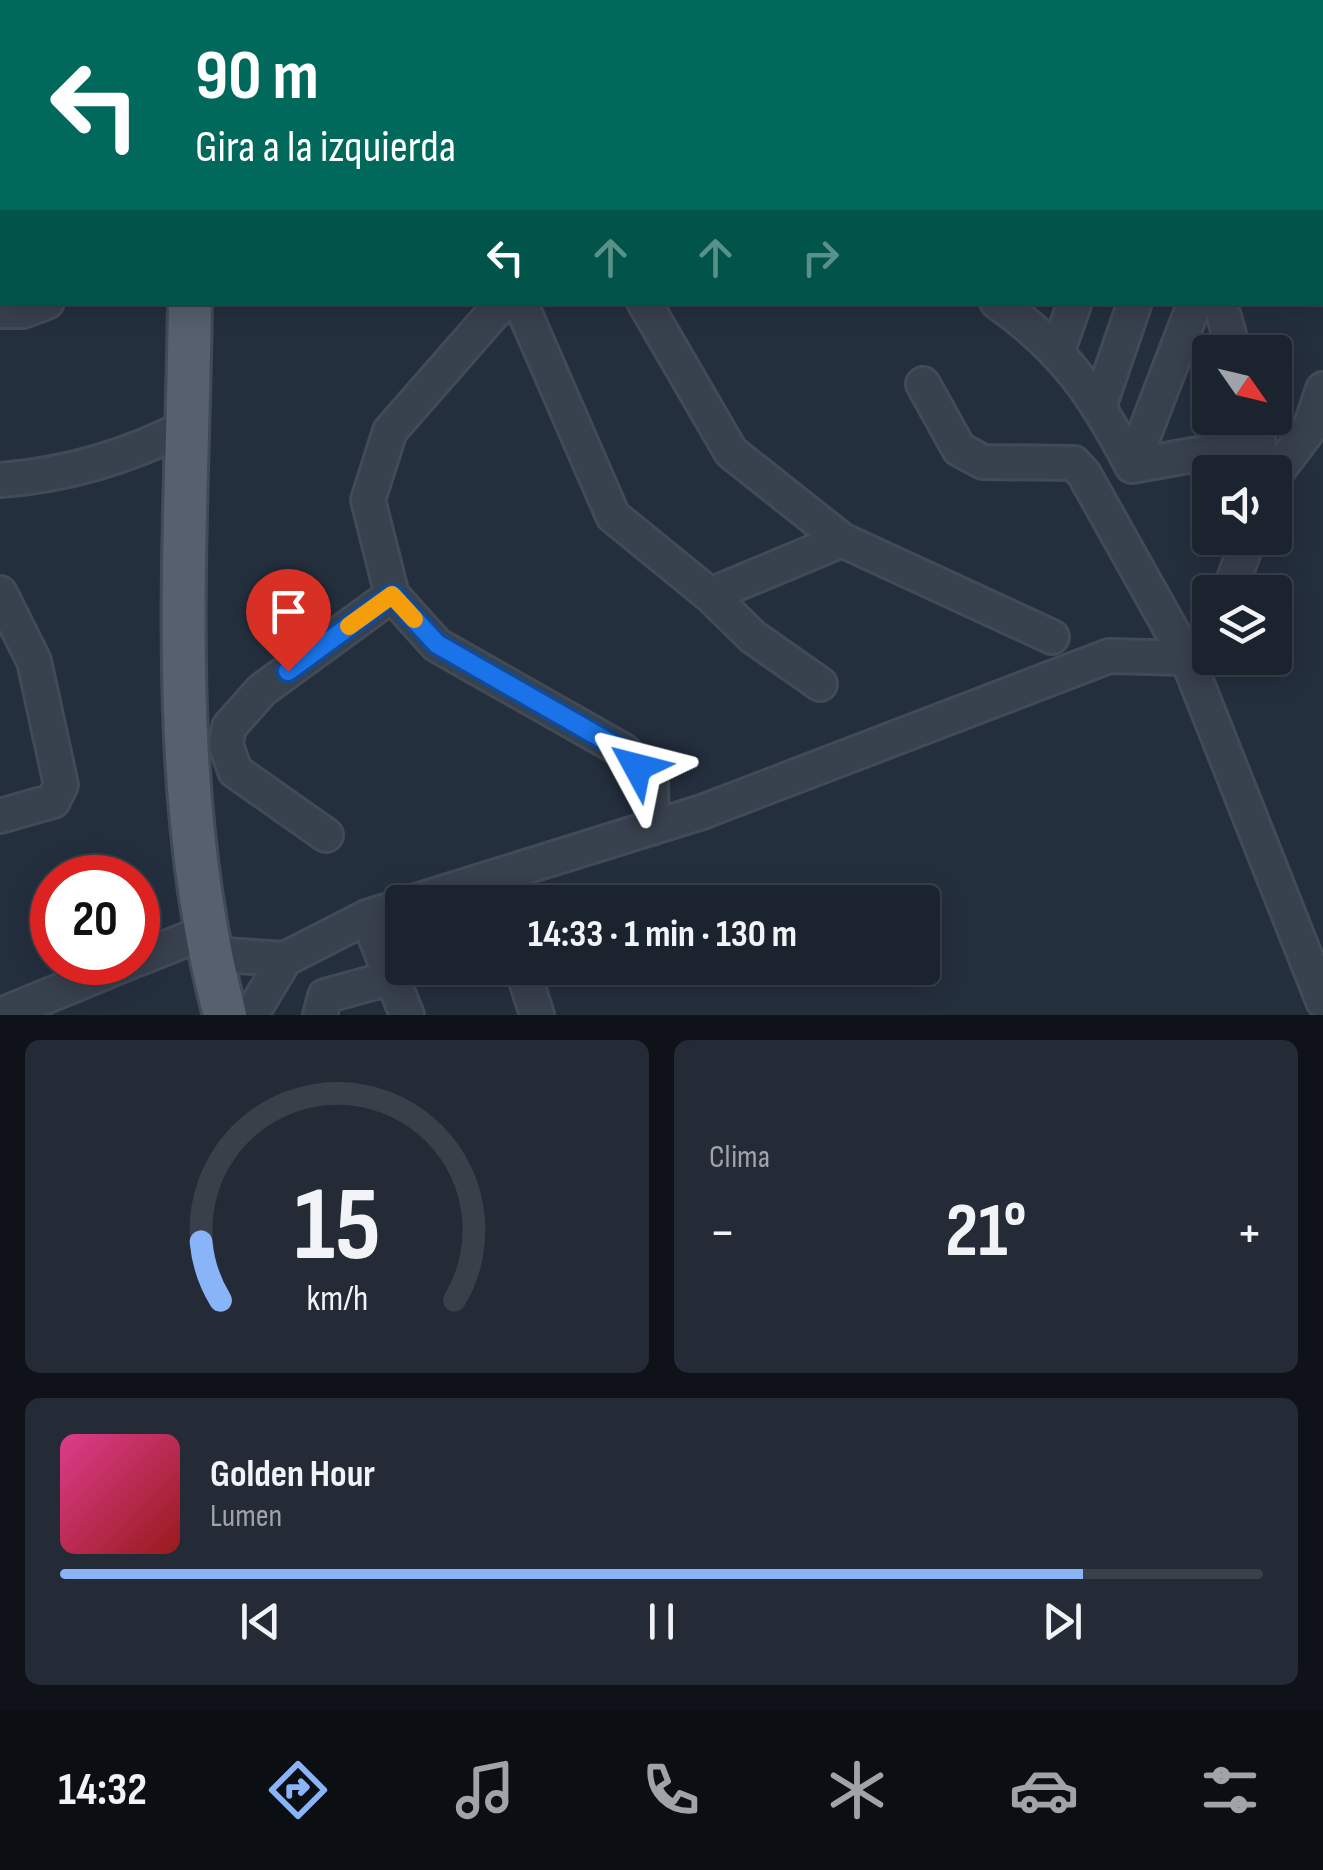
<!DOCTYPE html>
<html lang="es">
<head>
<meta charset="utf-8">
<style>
  body { margin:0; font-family:"Sofia Sans Condensed",sans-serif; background:#242b36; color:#f1f3f6; height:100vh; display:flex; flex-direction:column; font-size:38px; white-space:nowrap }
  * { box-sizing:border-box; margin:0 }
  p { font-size:32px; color:#a0a4aa }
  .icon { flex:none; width:55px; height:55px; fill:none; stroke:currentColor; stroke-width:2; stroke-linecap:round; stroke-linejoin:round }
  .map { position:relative; height:1015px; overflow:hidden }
  .sheet { display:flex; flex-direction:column; gap:25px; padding:25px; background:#0f1319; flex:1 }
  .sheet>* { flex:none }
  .banner { position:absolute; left:0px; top:0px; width:1325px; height:305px; box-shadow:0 5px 25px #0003,0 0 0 2px #39404a; background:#00695c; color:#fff; overflow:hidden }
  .needle { width:65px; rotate:124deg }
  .buttons { position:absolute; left:1192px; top:335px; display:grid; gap:20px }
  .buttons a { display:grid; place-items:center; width:100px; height:100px; border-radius:10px; background:#1b232e; box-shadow:0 5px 25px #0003,0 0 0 2px #39404a; font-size:50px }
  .speed { position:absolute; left:30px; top:855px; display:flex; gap:20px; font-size:50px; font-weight:700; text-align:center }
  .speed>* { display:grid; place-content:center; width:130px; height:130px; border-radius:50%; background:#1b232e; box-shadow:0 5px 25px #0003,0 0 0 2px #39404a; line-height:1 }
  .speed .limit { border:15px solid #d22; background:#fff; color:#111 }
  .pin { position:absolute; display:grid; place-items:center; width:85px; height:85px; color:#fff; margin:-102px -42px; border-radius:50% 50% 50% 0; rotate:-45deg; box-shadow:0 0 10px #0007 }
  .pin .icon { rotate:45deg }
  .me { position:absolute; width:110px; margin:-55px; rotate:308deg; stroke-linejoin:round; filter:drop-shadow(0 0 8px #0008) }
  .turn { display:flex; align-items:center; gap:35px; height:210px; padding:0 30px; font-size:45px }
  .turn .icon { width:130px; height:130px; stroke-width:2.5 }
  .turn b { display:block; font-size:70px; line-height:85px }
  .lanes { display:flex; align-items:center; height:95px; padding:0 30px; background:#0003; justify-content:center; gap:50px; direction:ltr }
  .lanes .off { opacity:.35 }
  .big { font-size:75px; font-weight:700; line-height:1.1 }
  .sheet .card { flex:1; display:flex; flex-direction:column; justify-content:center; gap:15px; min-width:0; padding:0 35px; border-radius:15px; background:#242b36 }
  .sheet .dial { align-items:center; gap:0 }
  .dial svg { height:260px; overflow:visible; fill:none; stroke:#39404a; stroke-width:7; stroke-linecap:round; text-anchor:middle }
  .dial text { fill:#f1f3f6; stroke:none }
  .song { display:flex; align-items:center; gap:30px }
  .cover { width:120px; height:120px; border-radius:15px; background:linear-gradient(135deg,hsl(330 70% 55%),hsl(0 70% 35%)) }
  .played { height:10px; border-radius:5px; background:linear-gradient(90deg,#8ab4f8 85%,#39404a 85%) }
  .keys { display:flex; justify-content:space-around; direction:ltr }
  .heat { display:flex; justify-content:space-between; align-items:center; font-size:55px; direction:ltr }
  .sheet .tiles { flex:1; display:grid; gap:25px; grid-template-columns:1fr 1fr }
  .card:last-child { grid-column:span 2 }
  .trip { position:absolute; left:385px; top:885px; width:555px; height:100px; border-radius:10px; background:#1b232e; box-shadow:0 5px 25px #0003,0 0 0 2px #39404a; font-weight:700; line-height:100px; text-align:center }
  .menu { display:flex; height:160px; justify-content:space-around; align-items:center; background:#0b0e12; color:#a0a4aa }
  .menu .icon { width:70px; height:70px }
  .menu .current { color:#8ab4f8 }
  .menu b { font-size:45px; color:#f1f3f6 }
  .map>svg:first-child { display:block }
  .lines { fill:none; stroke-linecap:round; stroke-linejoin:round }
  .minor-casing { stroke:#414a57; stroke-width:38 }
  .major-casing { stroke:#414a57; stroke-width:48 }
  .minor { stroke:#38414e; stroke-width:32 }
  .major { stroke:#56606e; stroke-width:42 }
  .route-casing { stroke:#114b97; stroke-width:25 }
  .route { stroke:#1a73e8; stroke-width:18 }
  .slow { stroke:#f59e0b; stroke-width:18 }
</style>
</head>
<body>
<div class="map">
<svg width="1323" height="1015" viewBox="0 0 1323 1015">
  <rect width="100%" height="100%" fill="#242f3e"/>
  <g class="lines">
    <!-- minor casing -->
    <g class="minor-casing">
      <path id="minor" d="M660,0L664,2
        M1122,0L1123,2
        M1306,0L1311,2
        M384,2V0
        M559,2L560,0
        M944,2L945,0
        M1010,2L1011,0
        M1069,2L1070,0
        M0,125H2
        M503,302L390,431L368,500L392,595L437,645L624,751L651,783L652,828
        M520,302L613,516L710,595L753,637L820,684
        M644,302L731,452L842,540L710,595
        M997,302C1064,349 1095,395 1132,466L1259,443
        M1220,302L1234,352
        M0,311H23L47,302
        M1058,350L1075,302
        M923,384L959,449L983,462L1074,463L1084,474L1187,658L1323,1001
        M1100,404L1135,302
        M1132,466L1195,302
        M1275,474L1310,428L1323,389
        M0,480C68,475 128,457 188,426
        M842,540L1052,637
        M1229,592L1249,538
        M0,593L34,661L61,785L53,801L0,816
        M326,835L235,771L226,745L229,727L262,690L392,595
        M413,902L702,812L1109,656L1187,658L1210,635
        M367,917L407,1015
        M208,954L285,959L367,917L402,906
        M138,959L205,932
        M522,968L537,1015
        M1,1015L130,962
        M251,1015L285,959
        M320,1015L325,996L390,978"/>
    </g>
    <!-- major casing -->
    <g class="major-casing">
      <path id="major" d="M193,2V0
        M190,302C187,534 165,791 225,1015"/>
    </g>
    <!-- minor -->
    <use href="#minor" class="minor"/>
    <!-- major -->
    <use href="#major" class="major"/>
  </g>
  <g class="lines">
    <!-- route casing -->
    <g class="route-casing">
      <path id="route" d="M288,671L392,595L437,644L624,751L637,767"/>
    </g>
    <!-- route -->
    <use href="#route" class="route"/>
    <!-- slow -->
    <path class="slow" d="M349,626L392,595L414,619"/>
  </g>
</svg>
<div class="buttons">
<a><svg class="needle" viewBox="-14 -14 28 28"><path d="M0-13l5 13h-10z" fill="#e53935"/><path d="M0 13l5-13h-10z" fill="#a0a4aa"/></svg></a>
<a><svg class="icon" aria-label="sound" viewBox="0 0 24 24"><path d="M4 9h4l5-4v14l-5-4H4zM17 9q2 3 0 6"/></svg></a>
<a><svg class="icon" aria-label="layers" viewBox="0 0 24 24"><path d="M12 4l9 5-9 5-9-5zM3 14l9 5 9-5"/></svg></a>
</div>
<div class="speed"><div class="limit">20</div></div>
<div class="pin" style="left:288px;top:671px;background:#d93025"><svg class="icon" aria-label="arrive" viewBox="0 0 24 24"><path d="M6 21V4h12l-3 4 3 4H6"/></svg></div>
<svg class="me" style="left:637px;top:767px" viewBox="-20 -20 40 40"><path d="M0-17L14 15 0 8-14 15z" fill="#1a73e8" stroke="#fff" stroke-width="4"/></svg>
<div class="trip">14:33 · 1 min · 130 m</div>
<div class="banner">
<div class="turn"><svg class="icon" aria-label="left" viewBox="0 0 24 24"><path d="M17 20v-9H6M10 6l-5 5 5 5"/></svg><div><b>90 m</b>Gira a la izquierda</div></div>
<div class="lanes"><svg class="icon" aria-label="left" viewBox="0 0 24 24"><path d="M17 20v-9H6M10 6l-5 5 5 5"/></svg><svg class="icon off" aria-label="ahead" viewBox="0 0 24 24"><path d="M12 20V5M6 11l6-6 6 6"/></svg><svg class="icon off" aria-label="ahead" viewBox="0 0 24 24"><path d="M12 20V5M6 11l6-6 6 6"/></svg><svg class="icon off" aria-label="right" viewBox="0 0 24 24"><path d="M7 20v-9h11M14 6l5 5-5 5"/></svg></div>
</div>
</div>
<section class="sheet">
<div class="tiles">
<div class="card dial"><svg viewBox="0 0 100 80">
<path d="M14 69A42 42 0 1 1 86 69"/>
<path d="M14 69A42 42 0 0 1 8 51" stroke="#8ab4f8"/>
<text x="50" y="56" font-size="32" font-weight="700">15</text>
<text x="50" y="72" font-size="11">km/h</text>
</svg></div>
<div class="card"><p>Clima</p>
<div class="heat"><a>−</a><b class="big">21°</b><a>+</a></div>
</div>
<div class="card">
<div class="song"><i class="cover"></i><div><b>Golden Hour</b><p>Lumen</p></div></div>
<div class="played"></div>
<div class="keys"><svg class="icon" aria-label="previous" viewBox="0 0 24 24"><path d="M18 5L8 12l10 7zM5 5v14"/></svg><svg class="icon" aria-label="pause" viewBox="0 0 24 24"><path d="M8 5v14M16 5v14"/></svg><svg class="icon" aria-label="next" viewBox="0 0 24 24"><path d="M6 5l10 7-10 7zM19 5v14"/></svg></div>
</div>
</div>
</section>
<nav class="menu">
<b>14:32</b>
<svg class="icon current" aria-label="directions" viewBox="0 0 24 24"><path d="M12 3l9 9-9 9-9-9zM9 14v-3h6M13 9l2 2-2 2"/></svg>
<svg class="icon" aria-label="music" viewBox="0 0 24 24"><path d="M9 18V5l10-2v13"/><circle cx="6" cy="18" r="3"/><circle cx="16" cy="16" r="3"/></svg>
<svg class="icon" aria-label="phone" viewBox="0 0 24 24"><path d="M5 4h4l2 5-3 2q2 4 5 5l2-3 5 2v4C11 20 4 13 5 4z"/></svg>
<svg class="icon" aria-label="climate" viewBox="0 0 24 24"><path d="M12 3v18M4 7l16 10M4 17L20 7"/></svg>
<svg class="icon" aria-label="car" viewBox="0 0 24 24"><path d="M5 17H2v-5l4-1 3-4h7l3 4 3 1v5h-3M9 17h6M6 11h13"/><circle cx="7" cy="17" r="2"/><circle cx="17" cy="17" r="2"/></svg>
<svg class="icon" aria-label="filters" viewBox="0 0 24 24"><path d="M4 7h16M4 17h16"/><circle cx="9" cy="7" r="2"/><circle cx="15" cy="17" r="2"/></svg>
</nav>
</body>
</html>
